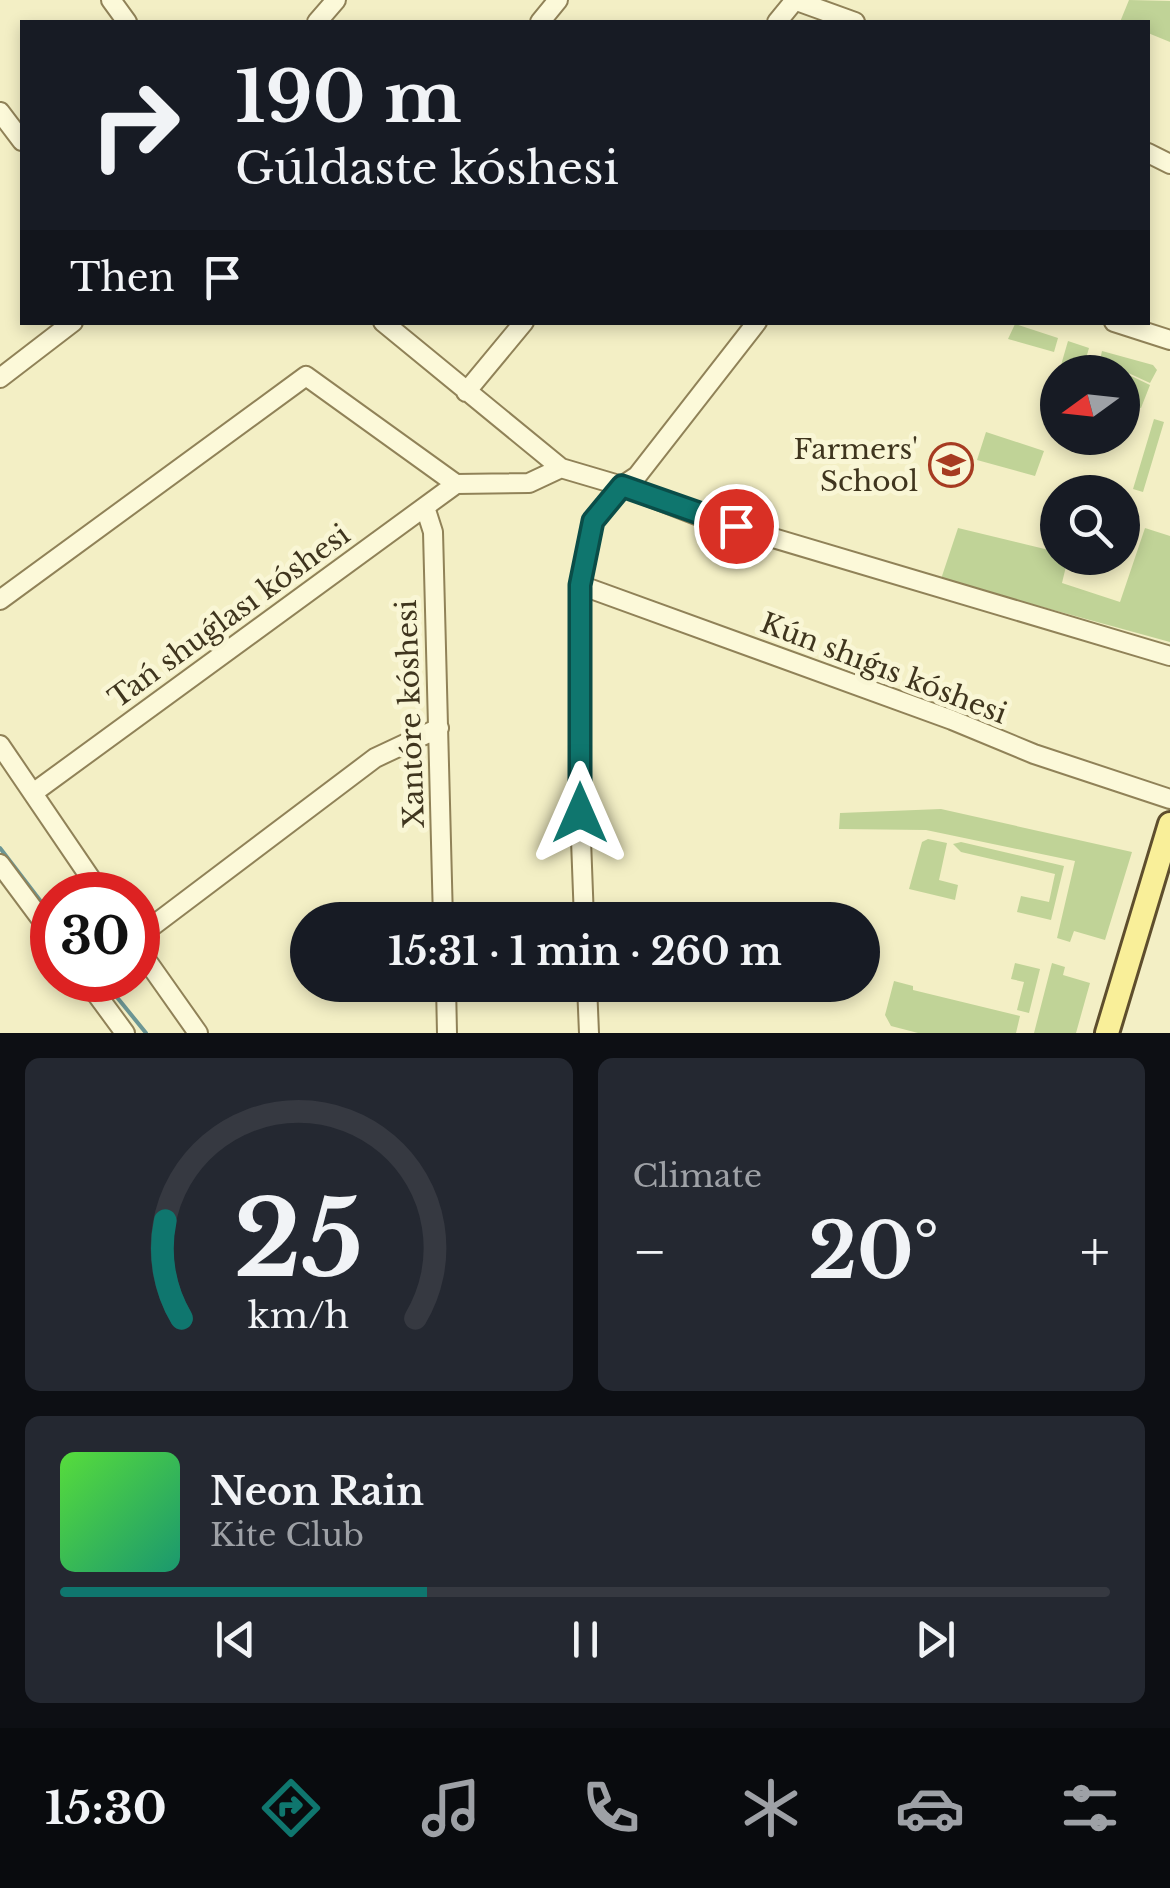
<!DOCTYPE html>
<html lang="en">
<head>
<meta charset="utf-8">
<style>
  body { margin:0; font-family:"Libre Baskerville",serif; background:#242831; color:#f1f3f6; height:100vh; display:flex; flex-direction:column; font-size:38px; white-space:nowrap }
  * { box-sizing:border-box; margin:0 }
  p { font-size:32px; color:#9ea1a6 }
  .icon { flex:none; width:55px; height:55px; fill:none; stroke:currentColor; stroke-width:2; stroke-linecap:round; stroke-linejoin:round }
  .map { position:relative; height:1033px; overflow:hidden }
  .side { display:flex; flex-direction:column; gap:25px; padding:25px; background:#0d0f14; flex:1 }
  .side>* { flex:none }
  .top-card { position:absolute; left:20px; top:20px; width:1130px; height:305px; border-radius:0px; box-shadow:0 5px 15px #0003; background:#171b24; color:#f1f3f6; overflow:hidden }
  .needle { width:65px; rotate:255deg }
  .fabs { position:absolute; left:1040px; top:355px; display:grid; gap:20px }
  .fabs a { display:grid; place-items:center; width:100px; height:100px; border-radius:50%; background:#171b24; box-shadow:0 5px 15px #0003; font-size:50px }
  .speed { position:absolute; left:30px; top:872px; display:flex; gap:20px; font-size:50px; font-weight:700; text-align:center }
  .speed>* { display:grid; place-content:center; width:130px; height:130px; border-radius:50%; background:#171b24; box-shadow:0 5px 15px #0003; line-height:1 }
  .speed .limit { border:15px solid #d22; background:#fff; color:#111 }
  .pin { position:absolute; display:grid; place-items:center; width:85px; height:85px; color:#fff; margin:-42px; border:5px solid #fff; border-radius:50%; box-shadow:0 2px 10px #0007 }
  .me { position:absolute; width:110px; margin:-55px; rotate:0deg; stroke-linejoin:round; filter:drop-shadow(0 0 8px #0008) }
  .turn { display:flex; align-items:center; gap:35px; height:210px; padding:0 50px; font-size:45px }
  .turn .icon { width:130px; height:130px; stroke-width:2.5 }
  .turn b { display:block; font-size:70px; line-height:85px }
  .then { display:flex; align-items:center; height:95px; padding:0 50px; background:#0003; gap:20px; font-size:38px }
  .big { font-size:75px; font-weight:700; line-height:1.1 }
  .side .tile { flex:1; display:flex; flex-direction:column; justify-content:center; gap:15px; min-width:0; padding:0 35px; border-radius:15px; background:#242831 }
  .side .dial { align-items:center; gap:0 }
  .dial svg { height:260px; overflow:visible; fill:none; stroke:#363941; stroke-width:7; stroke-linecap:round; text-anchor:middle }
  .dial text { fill:#f1f3f6; stroke:none }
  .song { display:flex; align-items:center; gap:30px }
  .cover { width:120px; height:120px; border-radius:15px; background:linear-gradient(135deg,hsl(110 70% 55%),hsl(160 70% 35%)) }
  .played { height:10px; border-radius:5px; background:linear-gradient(90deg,#0f766e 35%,#363941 35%) }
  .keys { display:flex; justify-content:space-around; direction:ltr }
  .heat { display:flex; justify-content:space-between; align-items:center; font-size:55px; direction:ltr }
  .side .tiles { flex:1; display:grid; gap:25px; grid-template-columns:1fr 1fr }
  .tile:last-child { grid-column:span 2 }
  .trip { position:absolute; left:290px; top:902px; width:590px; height:100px; border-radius:50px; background:#171b24; box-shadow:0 5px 15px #0003; font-weight:700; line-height:100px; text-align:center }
  .menu { display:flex; height:160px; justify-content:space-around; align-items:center; background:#090b0e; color:#9ea1a6 }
  .menu .icon { width:70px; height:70px }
  .menu .on { color:#0f766e }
  .menu b { font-size:45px; color:#f1f3f6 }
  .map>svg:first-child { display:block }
  .green { fill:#c0d397 }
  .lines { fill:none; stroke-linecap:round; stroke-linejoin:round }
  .stream { stroke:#6c9694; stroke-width:4 }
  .minor-casing { stroke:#908258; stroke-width:22 }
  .major-casing { stroke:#5e4e2d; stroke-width:28 }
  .minor { stroke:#fcf9d9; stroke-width:18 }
  .major { stroke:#f9ef99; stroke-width:22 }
  .route-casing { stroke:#0a4d48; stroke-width:25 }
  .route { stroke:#0f766e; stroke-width:18 }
  .labels { text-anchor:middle; stroke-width:10; stroke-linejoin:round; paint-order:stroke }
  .poi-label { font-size:28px; fill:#3f351e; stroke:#f9f6d5; text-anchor:end }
  .street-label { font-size:28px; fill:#3f351e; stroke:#f9f6d5 }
</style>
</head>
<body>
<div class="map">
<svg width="1170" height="1033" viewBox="0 0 1170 1033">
  <rect width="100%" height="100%" fill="#f3efc5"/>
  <!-- green -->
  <path class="green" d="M1129,0L1170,1V42L1148,33V22H1120Z
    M1015,324L1058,338L1054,352L1008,339Z
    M1068,341L1089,348L1082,372H1059Z
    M1102,351L1153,365L1157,370L1150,383L1100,360Z
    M1127,374L1150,385L1141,408L1123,403Z
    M1154,419L1164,422L1143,492L1133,489Z
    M986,432L1044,451L1035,476L977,460Z
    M958,528L1057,552L1058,558H1068L1062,583L1120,602L1145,528L1170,536V642L941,579Z
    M941,809L1132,852L1105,940L1074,931L1070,942L1057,938L1075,861L926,830L839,829L840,813Z
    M928,839L947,843L939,880L958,885L955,900L909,889L922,842Z
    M961,842L1064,866L1051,920L1017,912L1021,896L1049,902L1055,874L961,852L953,844Z
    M1015,963L1040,969L1029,1013L1017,1010L1024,982L1011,979Z
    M1052,963L1065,967L1063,975L1090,983L1076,1033H1034Z
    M894,981L913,986V990L1020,1016L1016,1033H918L891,1026L885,1015Z"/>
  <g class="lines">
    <!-- stream -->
    <path class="stream" d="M0,848L52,916
      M103,980L146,1033"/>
    <!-- minor casing -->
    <g class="minor-casing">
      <path id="minor" d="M111,0L127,22
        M794,0L855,22
        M317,22L336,0
        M540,22L558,0
        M777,22L795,0
        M0,112L22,141
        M1148,153L1170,164
        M383,322L561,468L622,486L699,516L1170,656
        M1114,322L1170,340
        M0,378L73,322
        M466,392L524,322
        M456,484L529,483L561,468
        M425,507L433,532L443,920
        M580,585L952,720L1034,754L1170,799
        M0,600L306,376L456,484
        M0,745L102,895
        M33,793L456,484
        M0,864L52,934
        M584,920L580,813V585L593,521L622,486L637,476L757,322
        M138,937L375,758L439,728
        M138,948L198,1033
        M86,980L125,1033
        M446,985L447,1033
        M587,985L589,1033"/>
    </g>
    <!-- major casing -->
    <g class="major-casing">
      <path id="major" d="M1107,1033L1170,824"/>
    </g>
    <!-- minor -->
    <use href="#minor" class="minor"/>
    <!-- major -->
    <use href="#major" class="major"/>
  </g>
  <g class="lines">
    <!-- route casing -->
    <g class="route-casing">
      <path id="route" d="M580,813V585L593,521L622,486L736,526"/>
    </g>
    <!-- route -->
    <use href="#route" class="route"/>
  </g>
  <!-- icons -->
  <defs>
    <g id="school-ring" transform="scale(2.25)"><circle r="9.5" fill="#f9f6d5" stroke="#a63b21" stroke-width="1.5"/><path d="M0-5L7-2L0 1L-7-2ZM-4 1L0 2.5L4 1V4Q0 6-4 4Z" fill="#a63b21"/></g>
  </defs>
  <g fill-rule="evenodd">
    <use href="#school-ring" x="951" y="465"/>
  </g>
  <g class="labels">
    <!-- poi labels -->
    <g class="poi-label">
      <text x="918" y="459">Farmers'<tspan x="918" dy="32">School</tspan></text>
    </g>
    <!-- street labels -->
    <g class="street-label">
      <text transform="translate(229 616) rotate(-36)" y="10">Tań shuǵlası kóshesi</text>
      <text transform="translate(884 668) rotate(21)" y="10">Kún shıǵıs kóshesi</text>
      <text transform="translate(410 714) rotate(-92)" y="10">Xantóre kóshesi</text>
    </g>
  </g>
</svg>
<div class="fabs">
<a><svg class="needle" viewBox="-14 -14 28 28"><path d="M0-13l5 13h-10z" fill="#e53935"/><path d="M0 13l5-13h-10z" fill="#9ea1a6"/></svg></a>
<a><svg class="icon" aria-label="search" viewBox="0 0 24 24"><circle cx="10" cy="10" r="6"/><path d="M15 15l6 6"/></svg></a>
</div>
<div class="speed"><div class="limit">30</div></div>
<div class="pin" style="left:736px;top:526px;background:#d93025"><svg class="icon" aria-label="arrive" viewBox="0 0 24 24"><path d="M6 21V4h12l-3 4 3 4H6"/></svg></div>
<svg class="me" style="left:580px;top:813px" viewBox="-20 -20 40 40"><path d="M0-17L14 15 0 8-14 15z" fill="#0f766e" stroke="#fff" stroke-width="4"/></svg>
<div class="trip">15:31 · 1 min · 260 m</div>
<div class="top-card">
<div class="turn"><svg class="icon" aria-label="right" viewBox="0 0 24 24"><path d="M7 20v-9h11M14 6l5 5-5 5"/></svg><div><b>190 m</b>Gúldaste kóshesi</div></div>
<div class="then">Then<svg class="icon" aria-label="arrive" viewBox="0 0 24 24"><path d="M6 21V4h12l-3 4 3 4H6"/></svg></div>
</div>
</div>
<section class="side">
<div class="tiles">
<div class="tile dial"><svg viewBox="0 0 100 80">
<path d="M14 69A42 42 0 1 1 86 69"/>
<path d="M14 69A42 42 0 0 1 9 39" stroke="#0f766e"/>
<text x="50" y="56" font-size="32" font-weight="700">25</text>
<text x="50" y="72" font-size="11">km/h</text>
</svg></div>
<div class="tile"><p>Climate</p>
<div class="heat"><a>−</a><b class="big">20°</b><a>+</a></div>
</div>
<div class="tile">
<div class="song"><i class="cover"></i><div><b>Neon Rain</b><p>Kite Club</p></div></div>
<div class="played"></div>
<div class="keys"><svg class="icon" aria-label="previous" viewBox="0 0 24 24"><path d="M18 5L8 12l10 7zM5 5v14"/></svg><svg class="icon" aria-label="pause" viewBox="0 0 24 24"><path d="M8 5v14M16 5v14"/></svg><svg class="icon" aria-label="next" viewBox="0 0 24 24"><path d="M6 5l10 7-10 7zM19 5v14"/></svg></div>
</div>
</div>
</section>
<nav class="menu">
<b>15:30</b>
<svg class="icon on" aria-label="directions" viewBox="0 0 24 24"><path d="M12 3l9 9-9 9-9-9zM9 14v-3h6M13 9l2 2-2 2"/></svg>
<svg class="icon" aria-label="music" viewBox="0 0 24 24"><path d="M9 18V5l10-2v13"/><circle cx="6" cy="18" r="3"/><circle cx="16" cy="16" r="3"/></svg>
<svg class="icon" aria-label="phone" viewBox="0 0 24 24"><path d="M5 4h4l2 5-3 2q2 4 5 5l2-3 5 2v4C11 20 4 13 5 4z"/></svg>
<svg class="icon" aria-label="climate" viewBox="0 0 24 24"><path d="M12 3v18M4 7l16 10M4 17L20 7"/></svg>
<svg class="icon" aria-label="car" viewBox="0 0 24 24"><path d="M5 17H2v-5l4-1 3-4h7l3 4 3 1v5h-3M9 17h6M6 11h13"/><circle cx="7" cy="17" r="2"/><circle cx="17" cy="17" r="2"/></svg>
<svg class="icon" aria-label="filters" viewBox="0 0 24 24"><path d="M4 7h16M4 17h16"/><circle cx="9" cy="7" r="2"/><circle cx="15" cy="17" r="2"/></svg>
</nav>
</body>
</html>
